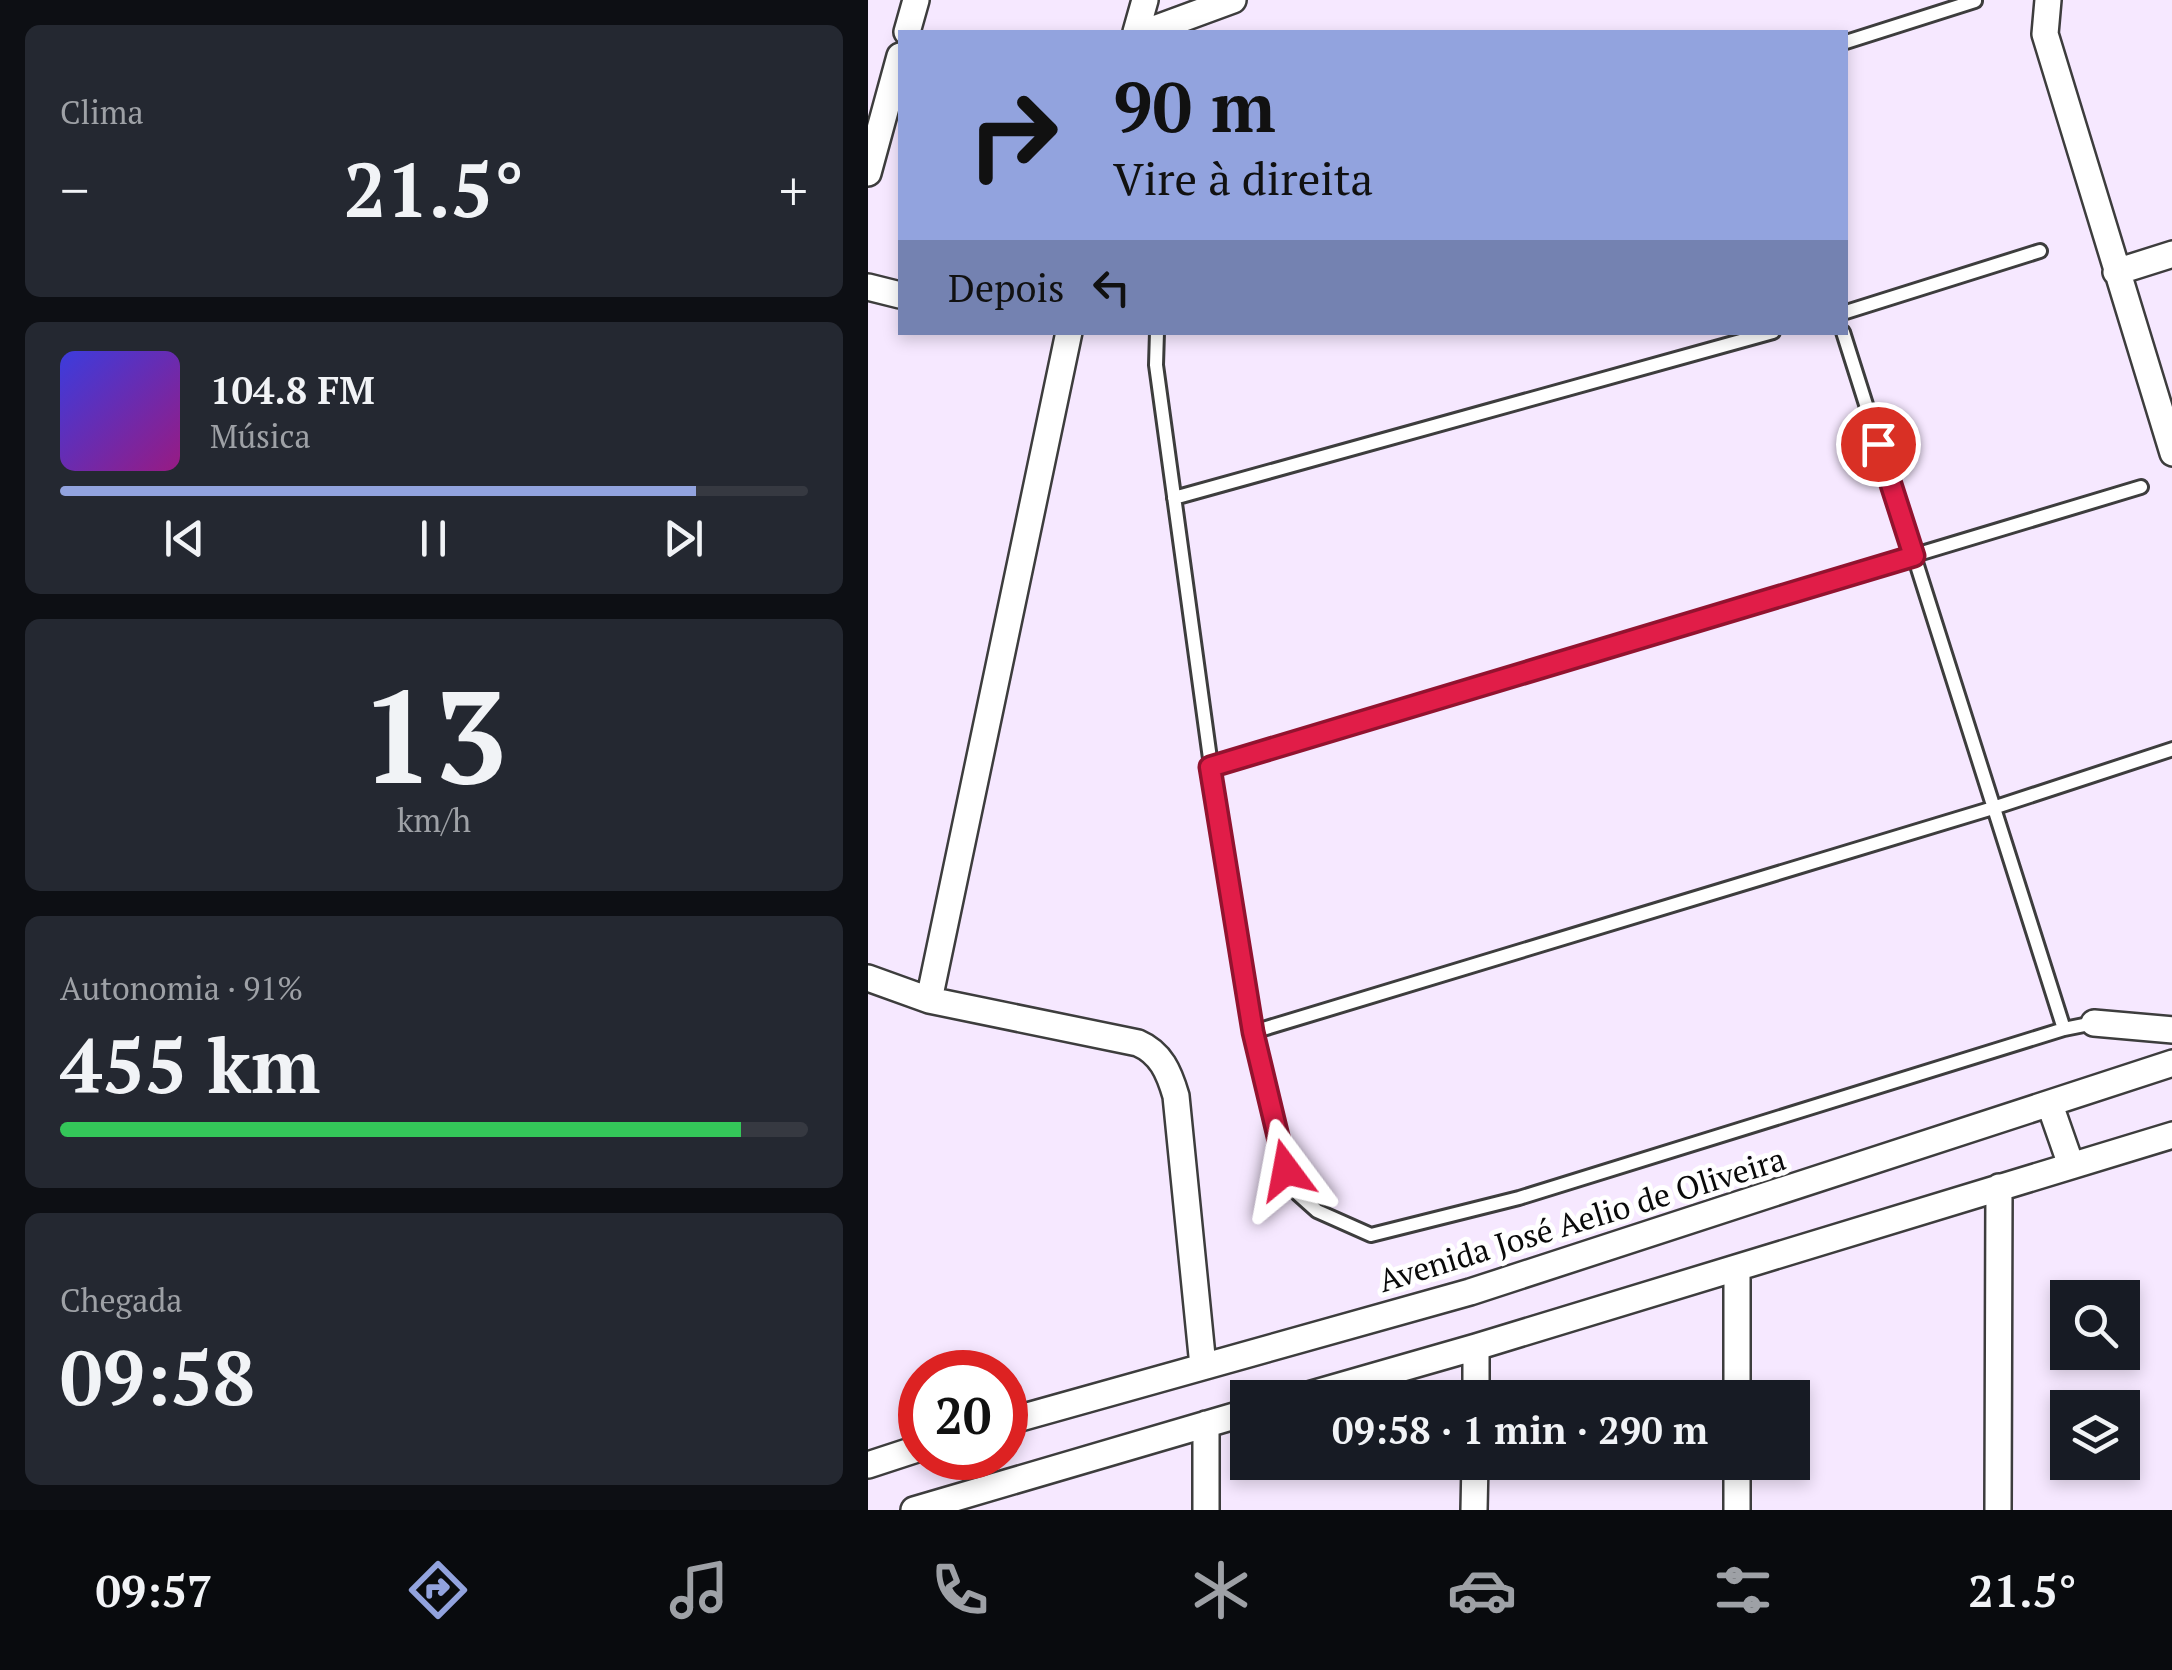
<!DOCTYPE html>
<html lang="pt">
<head>
<meta charset="utf-8">
<style>
  body { margin:0; font-family:"PT Serif",serif; background:#242831; color:#f1f3f6; height:100vh; display:flex; flex-direction:column; font-size:38px; white-space:nowrap }
  * { box-sizing:border-box; margin:0 }
  p { font-size:32px; color:#9ea1a6 }
  .icon { flex:none; width:55px; height:55px; fill:none; stroke:currentColor; stroke-width:2; stroke-linecap:round; stroke-linejoin:round }
  .map { position:relative; flex:1; overflow:hidden }
  .details { display:flex; flex-direction:column; gap:25px; padding:25px; background:#0d0f14; width:868px }
  .details>* { flex:none }
  .guide { position:absolute; left:30px; top:30px; width:950px; height:305px; border-radius:0px; box-shadow:0 5px 15px #0003; background:#92a3de; color:#111; overflow:hidden }
  .controls { position:absolute; left:1182px; top:1280px; display:grid; gap:20px }
  .controls a { display:grid; place-items:center; width:90px; height:90px; border-radius:0px; background:#171b24; box-shadow:0 5px 15px #0003; font-size:50px }
  .speed { position:absolute; left:30px; top:1350px; display:flex; gap:20px; font-size:50px; font-weight:700; text-align:center }
  .speed>* { display:grid; place-content:center; width:130px; height:130px; border-radius:50%; background:#171b24; box-shadow:0 5px 15px #0003; line-height:1 }
  .speed .limit { border:15px solid #d22; background:#fff; color:#111 }
  .pin { position:absolute; display:grid; place-items:center; width:85px; height:85px; color:#fff; margin:-42px; border:5px solid #fff; border-radius:50%; box-shadow:0 2px 10px #0007 }
  .me { position:absolute; width:110px; margin:-55px; rotate:347deg; stroke-linejoin:round; filter:drop-shadow(0 0 8px #0008) }
  .turn { display:flex; align-items:center; gap:35px; height:210px; padding:0 50px; font-size:45px }
  .turn .icon { width:130px; height:130px; stroke-width:2.5 }
  .turn b { display:block; font-size:70px; line-height:85px }
  .then { display:flex; align-items:center; height:95px; padding:0 50px; background:#0003; gap:20px; font-size:38px }
  .big { font-size:75px; font-weight:600; line-height:1.1 }
  .details .tile { flex:1; display:flex; flex-direction:column; justify-content:center; gap:15px; min-width:0; padding:0 35px; border-radius:15px; background:#242831 }
  .details .dial { align-items:center; gap:0 }
  .dial b { font-size:130px; line-height:1 }
  .song { display:flex; align-items:center; gap:30px }
  .cover { width:120px; height:120px; border-radius:15px; background:linear-gradient(135deg,hsl(240 70% 55%),hsl(310 70% 35%)) }
  .played { height:10px; border-radius:5px; background:linear-gradient(90deg,#92a3de 85%,#363941 85%) }
  .keys { display:flex; justify-content:space-around; direction:ltr }
  .heat { display:flex; justify-content:space-between; align-items:center; font-size:55px; direction:ltr }
  .charge { height:15px; border-radius:8px; background:linear-gradient(90deg,#34c759 91%,#363941 0) }
  .trip { position:absolute; left:362px; top:1380px; width:580px; height:100px; border-radius:0px; background:#171b24; box-shadow:0 5px 15px #0003; font-weight:600; line-height:100px; text-align:center }
  .menu { display:flex; height:160px; justify-content:space-around; align-items:center; background:#090b0e; color:#9ea1a6 }
  .menu .icon { width:70px; height:70px }
  .menu .selected { color:#92a3de }
  .menu b { font-size:45px; color:#f1f3f6 }
  main { display:flex; flex:1; min-height:0 }
  .map>svg:first-child { display:block }
  .lines { fill:none; stroke-linecap:round; stroke-linejoin:round }
  .lane-casing { stroke:#3d3d3d; stroke-width:18 }
  .street-casing { stroke:#3d3d3d; stroke-width:30 }
  .lane { stroke:#fff; stroke-width:12 }
  .street { stroke:#fff; stroke-width:25 }
  .route-casing { stroke:#92132f; stroke-width:25 }
  .route { stroke:#e11d48; stroke-width:18 }
  .labels { text-anchor:middle; stroke-width:10; stroke-linejoin:round; paint-order:stroke }
  .street-label { font-size:32px; fill:#0a0a0a; stroke:#fff }
</style>
</head>
<body>
<main>
<section class="details">
<div class="tile"><p>Clima</p>
<div class="heat"><a>−</a><b class="big">21.5°</b><a>+</a></div>
</div>
<div class="tile">
<div class="song"><i class="cover"></i><div><b>104.8 FM</b><p>Música</p></div></div>
<div class="played"></div>
<div class="keys"><svg class="icon" aria-label="previous" viewBox="0 0 24 24"><path d="M18 5L8 12l10 7zM5 5v14"/></svg><svg class="icon" aria-label="pause" viewBox="0 0 24 24"><path d="M8 5v14M16 5v14"/></svg><svg class="icon" aria-label="next" viewBox="0 0 24 24"><path d="M6 5l10 7-10 7zM19 5v14"/></svg></div>
</div>
<div class="tile dial"><b>13</b><p>km/h</p></div>
<div class="tile"><p>Autonomia · 91%</p><b class="big">455 km</b><div class="charge"></div></div>
<div class="tile"><p>Chegada</p><b class="big">09:58</b></div>
</section>
<div class="map">
<svg width="1305" height="1510" viewBox="0 0 1305 1510">
  <rect width="100%" height="100%" fill="#f6e8ff"/>
  <g class="lines">
    <!-- lane casing -->
    <g class="lane-casing">
      <path id="lane" d="M978,42L1107,1
        M978,312L1172,251
        M289,332L288,365L358,875L385,1032L417,1170L430,1194L449,1211L503,1235L651,1198L1196,1029L1226,1023
        M975,332L1196,1029
        M306,498L905,332
        M342,767L1273,487
        M385,1032L1125,808L1305,749"/>
    </g>
    <!-- street casing -->
    <g class="street-casing">
      <path id="street" d="M1180,0L1177,34L1305,453
        M39,32L48,0
        M268,32L277,0
        M278,32L365,0
        M0,173L32,56
        M1248,272L1305,254
        M0,287L32,295
        M0,978L61,1000L270,1043C293,1053 301,1072 308,1096L335,1366
        M61,1000L201,332
        M1226,1023L1305,1030
        M1182,1105L1203,1165
        M430,1398L608,1347L1305,1135
        M608,1398V1347
        M869,1398V1268
        M138,1422L602,1292L1305,1063
        M338,1424V1510
        M0,1465L52,1448
        M46,1510L380,1412
        M606,1510L607,1462
        M869,1510V1462
        M1130,1510L1131,1187"/>
    </g>
    <!-- lane -->
    <use href="#lane" class="lane"/>
    <!-- street -->
    <use href="#street" class="street"/>
  </g>
  <g class="lines">
    <!-- route casing -->
    <g class="route-casing">
      <path id="route" d="M418,1170L385,1032L342,767L1046,556L1010,444"/>
    </g>
    <!-- route -->
    <use href="#route" class="route"/>
  </g>
  <g class="labels">
    <!-- street labels -->
    <g class="street-label">
      <text transform="translate(714 1220) rotate(-17)" y="11">Avenida José Aelio de Oliveira</text>
    </g>
  </g>
</svg>
<div class="controls">
<a><svg class="icon" aria-label="search" viewBox="0 0 24 24"><circle cx="10" cy="10" r="6"/><path d="M15 15l6 6"/></svg></a>
<a><svg class="icon" aria-label="layers" viewBox="0 0 24 24"><path d="M12 4l9 5-9 5-9-5zM3 14l9 5 9-5"/></svg></a>
</div>
<div class="speed"><div class="limit">20</div></div>
<div class="pin" style="left:1010px;top:444px;background:#d93025"><svg class="icon" aria-label="arrive" viewBox="0 0 24 24"><path d="M6 21V4h12l-3 4 3 4H6"/></svg></div>
<svg class="me" style="left:418px;top:1170px" viewBox="-20 -20 40 40"><path d="M0-17L14 15 0 8-14 15z" fill="#e11d48" stroke="#fff" stroke-width="4"/></svg>
<div class="trip">09:58 · 1 min · 290 m</div>
<div class="guide">
<div class="turn"><svg class="icon" aria-label="right" viewBox="0 0 24 24"><path d="M7 20v-9h11M14 6l5 5-5 5"/></svg><div><b>90 m</b>Vire à direita</div></div>
<div class="then">Depois<svg class="icon" aria-label="left" viewBox="0 0 24 24"><path d="M17 20v-9H6M10 6l-5 5 5 5"/></svg></div>
</div>
</div>
</main>
<nav class="menu">
<b>09:57</b>
<svg class="icon selected" aria-label="directions" viewBox="0 0 24 24"><path d="M12 3l9 9-9 9-9-9zM9 14v-3h6M13 9l2 2-2 2"/></svg>
<svg class="icon" aria-label="music" viewBox="0 0 24 24"><path d="M9 18V5l10-2v13"/><circle cx="6" cy="18" r="3"/><circle cx="16" cy="16" r="3"/></svg>
<svg class="icon" aria-label="phone" viewBox="0 0 24 24"><path d="M5 4h4l2 5-3 2q2 4 5 5l2-3 5 2v4C11 20 4 13 5 4z"/></svg>
<svg class="icon" aria-label="climate" viewBox="0 0 24 24"><path d="M12 3v18M4 7l16 10M4 17L20 7"/></svg>
<svg class="icon" aria-label="car" viewBox="0 0 24 24"><path d="M5 17H2v-5l4-1 3-4h7l3 4 3 1v5h-3M9 17h6M6 11h13"/><circle cx="7" cy="17" r="2"/><circle cx="17" cy="17" r="2"/></svg>
<svg class="icon" aria-label="filters" viewBox="0 0 24 24"><path d="M4 7h16M4 17h16"/><circle cx="9" cy="7" r="2"/><circle cx="15" cy="17" r="2"/></svg>
<b>21.5°</b>
</nav>
</body>
</html>
